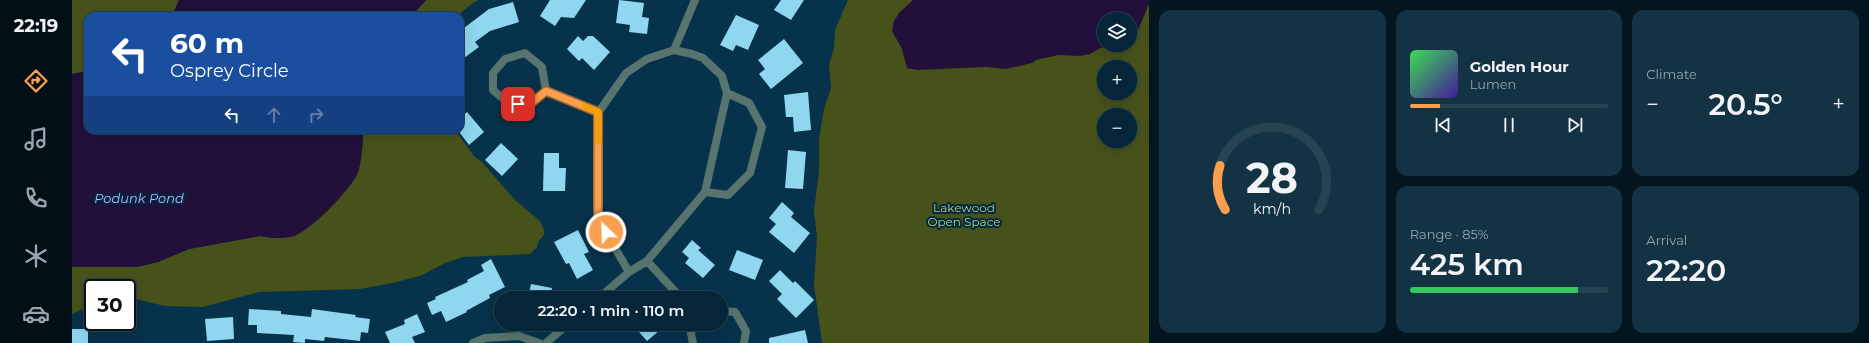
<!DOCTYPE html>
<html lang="en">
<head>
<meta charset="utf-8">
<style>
  body { margin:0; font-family:Montserrat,sans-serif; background:#133243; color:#f1f3f6; height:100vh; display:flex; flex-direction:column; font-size:15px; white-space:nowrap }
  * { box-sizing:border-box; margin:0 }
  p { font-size:13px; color:#97a5ae }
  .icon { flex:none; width:22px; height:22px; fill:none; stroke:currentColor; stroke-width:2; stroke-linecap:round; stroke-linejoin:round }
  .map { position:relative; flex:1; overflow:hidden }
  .panel { display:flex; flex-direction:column; gap:10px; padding:10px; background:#03151f; width:720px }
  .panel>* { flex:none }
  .guide { position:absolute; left:12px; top:12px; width:380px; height:122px; border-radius:12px; box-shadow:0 4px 16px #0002,0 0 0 1px #264353; background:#1a4fa0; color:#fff; overflow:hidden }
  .buttons { position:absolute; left:1025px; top:12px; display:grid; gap:8px }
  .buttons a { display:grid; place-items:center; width:40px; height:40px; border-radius:50%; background:#052638; box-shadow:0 4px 16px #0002,0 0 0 1px #264353; font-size:20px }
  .speed { position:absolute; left:12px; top:279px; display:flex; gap:8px; font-size:20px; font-weight:700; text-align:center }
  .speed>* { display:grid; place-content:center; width:52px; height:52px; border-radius:50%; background:#052638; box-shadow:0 4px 16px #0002,0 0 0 1px #264353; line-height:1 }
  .speed .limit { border:2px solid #111; border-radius:6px; background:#fff; color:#111 }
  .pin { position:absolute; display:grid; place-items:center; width:34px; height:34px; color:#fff; margin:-17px; border-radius:8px; box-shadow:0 2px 6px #0006 }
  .me { position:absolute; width:44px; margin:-22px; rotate:336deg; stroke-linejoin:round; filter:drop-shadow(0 0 3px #0008) }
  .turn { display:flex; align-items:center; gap:14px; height:84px; padding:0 20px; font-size:18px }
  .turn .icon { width:52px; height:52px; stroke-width:2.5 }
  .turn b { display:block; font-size:28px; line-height:34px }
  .lanes { display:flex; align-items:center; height:38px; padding:0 20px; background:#0003; justify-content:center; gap:20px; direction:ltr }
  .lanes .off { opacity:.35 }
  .big { font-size:30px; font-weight:600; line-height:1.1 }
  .panel .tile { flex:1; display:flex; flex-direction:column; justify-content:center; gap:6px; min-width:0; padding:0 14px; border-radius:12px; background:#133243 }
  .panel .dial { align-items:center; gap:0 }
  .dial svg { height:104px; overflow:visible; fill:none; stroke:#264353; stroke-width:7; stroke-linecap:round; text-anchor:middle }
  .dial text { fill:#f1f3f6; stroke:none }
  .song { display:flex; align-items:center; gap:12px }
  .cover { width:48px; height:48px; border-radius:6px; background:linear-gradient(135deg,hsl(130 70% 55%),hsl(260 70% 35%)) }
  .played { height:4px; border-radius:2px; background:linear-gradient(90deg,#fa9f4e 15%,#264353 15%) }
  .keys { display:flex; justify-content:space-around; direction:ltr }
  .heat { display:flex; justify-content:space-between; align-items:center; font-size:22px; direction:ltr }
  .charge { height:6px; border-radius:3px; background:linear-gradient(90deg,#34c759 85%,#264353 0) }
  .panel .tiles { flex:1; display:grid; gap:10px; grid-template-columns:repeat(3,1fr) }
  .tile:first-child { grid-row:span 2 }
  .trip { position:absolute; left:422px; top:291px; width:234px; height:40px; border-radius:20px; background:#052638; box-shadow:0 4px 16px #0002,0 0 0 1px #264353; font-weight:600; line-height:40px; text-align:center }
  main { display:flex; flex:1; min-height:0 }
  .tab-bar { display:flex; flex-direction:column; width:72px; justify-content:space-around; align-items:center; background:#020f16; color:#97a5ae }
  .tab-bar .icon { width:28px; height:28px }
  .tab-bar .on { color:#fa9f4e }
  .tab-bar b { font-size:18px; color:#f1f3f6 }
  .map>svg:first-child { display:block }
  .green { fill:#47521b; fill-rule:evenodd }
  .water { fill:#22103b }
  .building { fill:#8ed7ee }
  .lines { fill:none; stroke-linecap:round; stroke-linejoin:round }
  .street { stroke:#57756e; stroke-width:8 }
  .route-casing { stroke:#a26733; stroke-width:10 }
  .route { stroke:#fa9f4e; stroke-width:7 }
  .slow { stroke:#f59e0b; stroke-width:7 }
  .labels { text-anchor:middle; stroke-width:4; stroke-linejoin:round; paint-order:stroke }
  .park-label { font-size:12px; fill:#bacd7a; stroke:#002840 }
  .water-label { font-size:13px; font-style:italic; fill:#c8aefb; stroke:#002840 }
</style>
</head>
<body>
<main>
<nav class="tab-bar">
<b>22:19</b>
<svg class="icon on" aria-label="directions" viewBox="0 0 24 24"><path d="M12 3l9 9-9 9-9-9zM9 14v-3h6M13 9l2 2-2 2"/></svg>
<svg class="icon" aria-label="music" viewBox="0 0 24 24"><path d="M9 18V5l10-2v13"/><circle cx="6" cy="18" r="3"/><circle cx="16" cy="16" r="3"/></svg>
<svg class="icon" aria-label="phone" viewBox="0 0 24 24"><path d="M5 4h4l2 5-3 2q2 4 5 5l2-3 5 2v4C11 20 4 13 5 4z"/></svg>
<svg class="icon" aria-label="climate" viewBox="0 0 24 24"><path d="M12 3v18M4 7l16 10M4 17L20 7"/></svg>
<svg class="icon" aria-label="car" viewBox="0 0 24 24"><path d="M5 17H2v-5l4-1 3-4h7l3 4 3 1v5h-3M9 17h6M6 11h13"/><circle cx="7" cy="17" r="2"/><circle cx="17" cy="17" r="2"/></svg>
</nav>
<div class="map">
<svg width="1077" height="343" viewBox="0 0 1077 343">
  <rect width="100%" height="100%" fill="#07324b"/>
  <!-- green -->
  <path class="green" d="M0,0H107L100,16H16V71L0,74Z
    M354,0H407L401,3L385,16H340Z
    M776,0H841L830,49L852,62L960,63L1032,19V45H1058V19L1077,0V343H750L742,285L745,237L742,211L747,171V139L752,109L759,88L757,65L762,48L763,30ZM1032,67H1058V93H1032ZM1032,115H1058V141H1032Z
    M291,130H383L402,156L410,162L443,200L468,221L472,230V235L466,242L465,247L458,254L391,257L373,263L348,276L320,283L288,289L187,292L131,307L93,306L55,297V288H21V305L0,314V267H65L86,262L117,249L188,236C203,239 215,238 229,232L291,144Z"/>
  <!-- water -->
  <path class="water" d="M107,0H354L340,16H100Z
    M841,0H1077V4L1066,30L1061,38L1058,39V19H1032V45H1034L1018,54L1008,56L987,55L963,60L960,63L934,69L914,67L845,70L835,68L830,49L820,31L822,21L827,13Z
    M16,71V130H291C291,142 290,164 285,175C275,193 238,232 219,237C208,239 198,238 188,236L117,249L86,262L65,267H0V74Z"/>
  <!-- building -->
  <path class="building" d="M478,0H514L502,18L489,17L483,26L468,16Z
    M547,0L572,3L570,17L577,18L575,34L557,32L558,25L544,23Z
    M709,0H732L719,20L702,10Z
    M441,2L447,22L418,31L403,42L407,47L388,61V31L417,9Z
    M664,15L687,25L676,50L664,45L661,51L648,45Z
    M506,36L511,41L516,36H521L538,52L522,70L510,58L507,61L495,49Z
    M712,39L731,63L699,89L687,74L693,69L686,60Z
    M736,92L739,130L722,132L721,117H714L712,95Z
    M395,112L412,132L397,145L388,133V118Z
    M429,143L446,159L430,176L413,160Z
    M716,150L734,152L731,189L713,188Z
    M472,153H487V168H494L493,191H471Z
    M710,202L722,213L719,217L738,233L722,253L697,232L704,224L697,218Z
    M506,230L517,252L512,254L521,270L505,279L497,263L494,264L482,242Z
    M620,240L629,248L626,250L643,265L631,278L613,263L617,258L610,252Z
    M665,250L691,260L683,280L657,270Z
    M419,259L433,287L417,295L418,298L394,311L395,312L374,322L369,311L360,315L355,303L364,299L363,297L396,282L395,280L412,271L409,265Z
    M708,270L721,283L723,281L742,300L724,318L705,299L710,294L697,281Z
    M459,284L480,288L478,298H456Z
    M177,309L209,311V314L239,317L240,309L284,315L283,317L298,319L296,333L289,332L288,341L253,337L252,341L233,339V343L221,342L222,335L185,333V325H176Z
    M345,314L353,332L340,337L343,343H318L313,332L333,324L332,320Z
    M161,317L162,339L135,341L133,319Z
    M560,324H595L575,341Z
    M0,329H16V343H0Z
    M733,330L736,343H697V338Z"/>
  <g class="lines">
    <!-- street -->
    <path class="street" d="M602,50L623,0
      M474,91L457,105L435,102L421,90V73L433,59L453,53L470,67L474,91L526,113
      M633,192L656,195L678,173L690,127L677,103L655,93
      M575,261L609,298
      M527,298L557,272L575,261L633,192L655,93L650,76L631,58L620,54L602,50L575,59L554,73L526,113V219L557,272
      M649,311L663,312L674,331L672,343
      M621,324L619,334L621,343
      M401,343L413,338L447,336L467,343
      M474,343L496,324"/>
  </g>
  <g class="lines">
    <!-- route casing -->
    <g class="route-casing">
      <path id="route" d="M446,104L457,105L474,91L526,112V219L534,232"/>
    </g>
    <!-- route -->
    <use href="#route" class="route"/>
    <!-- slow -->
    <path class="slow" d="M513,107L526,112V141"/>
  </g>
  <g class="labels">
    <!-- park labels -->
    <g class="park-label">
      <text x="892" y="212">Lakewood<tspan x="892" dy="14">Open Space</tspan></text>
    </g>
    <!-- water labels -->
    <g class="water-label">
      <text x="67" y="203">Podunk Pond</text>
    </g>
  </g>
</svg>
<div class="buttons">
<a><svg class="icon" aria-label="layers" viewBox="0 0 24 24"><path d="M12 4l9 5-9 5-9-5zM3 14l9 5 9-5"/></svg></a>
<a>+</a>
<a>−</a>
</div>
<div class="speed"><div class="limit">30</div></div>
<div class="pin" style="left:446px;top:104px;background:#d93025"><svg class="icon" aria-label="arrive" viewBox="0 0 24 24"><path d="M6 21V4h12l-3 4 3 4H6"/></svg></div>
<svg class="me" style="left:534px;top:232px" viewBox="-20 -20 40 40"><circle r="17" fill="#fa9f4e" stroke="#fff" stroke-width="3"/><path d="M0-11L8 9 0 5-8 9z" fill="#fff"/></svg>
<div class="trip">22:20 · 1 min · 110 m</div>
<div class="guide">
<div class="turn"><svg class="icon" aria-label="left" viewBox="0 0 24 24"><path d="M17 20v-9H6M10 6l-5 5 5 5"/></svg><div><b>60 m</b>Osprey Circle</div></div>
<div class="lanes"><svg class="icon" aria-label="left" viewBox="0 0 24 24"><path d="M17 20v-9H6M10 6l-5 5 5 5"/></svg><svg class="icon off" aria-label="ahead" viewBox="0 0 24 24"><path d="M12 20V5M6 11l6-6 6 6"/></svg><svg class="icon off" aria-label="right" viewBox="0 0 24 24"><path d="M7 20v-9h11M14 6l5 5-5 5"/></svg></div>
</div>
</div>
<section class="panel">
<div class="tiles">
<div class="tile dial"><svg viewBox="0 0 100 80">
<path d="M14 69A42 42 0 1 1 86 69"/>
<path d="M14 69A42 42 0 0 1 10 35" stroke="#fa9f4e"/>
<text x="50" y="56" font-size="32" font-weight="700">28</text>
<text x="50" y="72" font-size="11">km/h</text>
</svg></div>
<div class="tile">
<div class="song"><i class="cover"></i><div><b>Golden Hour</b><p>Lumen</p></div></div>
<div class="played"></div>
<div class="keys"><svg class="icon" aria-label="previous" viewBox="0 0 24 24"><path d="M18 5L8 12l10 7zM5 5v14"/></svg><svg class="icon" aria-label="pause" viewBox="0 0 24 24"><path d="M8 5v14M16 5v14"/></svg><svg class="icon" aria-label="next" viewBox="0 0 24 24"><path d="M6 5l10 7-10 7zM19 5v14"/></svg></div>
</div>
<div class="tile"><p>Climate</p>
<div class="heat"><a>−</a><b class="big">20.5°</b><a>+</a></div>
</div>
<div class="tile"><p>Range · 85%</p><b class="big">425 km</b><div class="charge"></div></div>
<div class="tile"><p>Arrival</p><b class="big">22:20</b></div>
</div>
</section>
</main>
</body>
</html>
